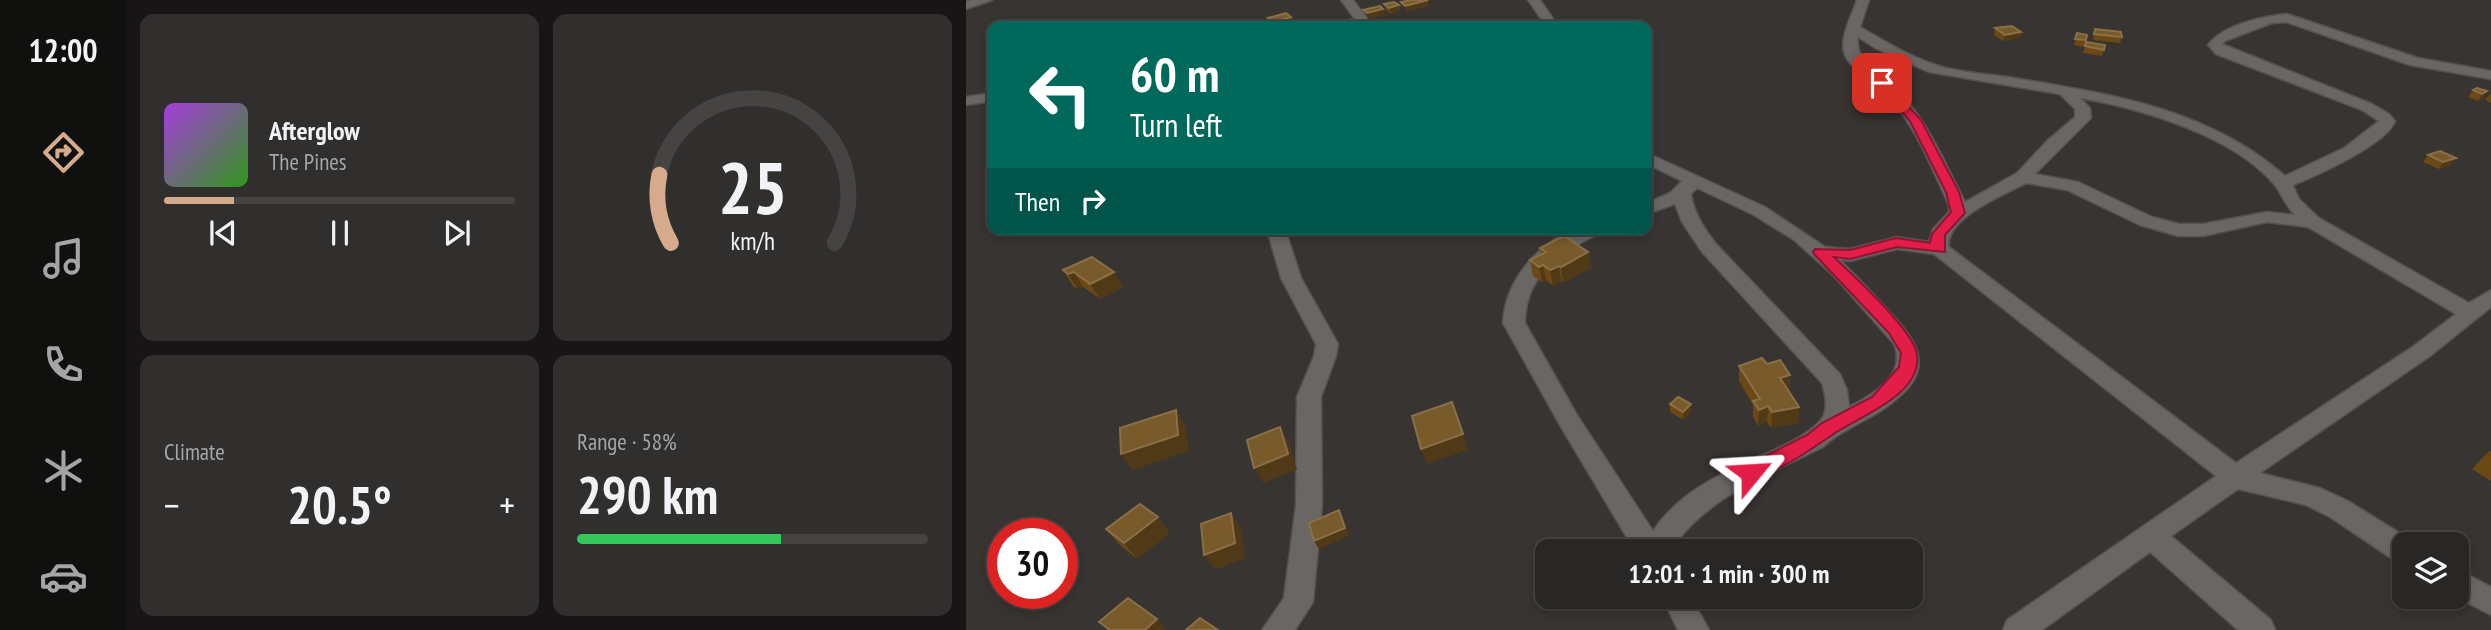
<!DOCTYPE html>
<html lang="en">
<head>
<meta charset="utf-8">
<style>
  body { margin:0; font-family:"PT Sans Narrow",sans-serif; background:#312f2e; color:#f1f3f6; height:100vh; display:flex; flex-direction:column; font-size:26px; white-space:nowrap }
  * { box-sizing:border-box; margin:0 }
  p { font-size:23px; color:#a5a5a7 }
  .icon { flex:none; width:38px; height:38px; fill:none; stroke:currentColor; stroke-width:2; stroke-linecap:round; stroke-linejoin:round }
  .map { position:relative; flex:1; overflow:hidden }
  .details { display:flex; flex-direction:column; gap:14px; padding:14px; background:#171515; width:840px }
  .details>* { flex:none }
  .guide { position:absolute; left:21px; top:21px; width:665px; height:214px; border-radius:14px; box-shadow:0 4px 10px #0003,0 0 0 2px #454443; background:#00695c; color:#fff; overflow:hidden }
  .fabs { position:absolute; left:1426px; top:532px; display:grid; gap:14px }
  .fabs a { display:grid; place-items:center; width:77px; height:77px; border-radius:14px; background:#292726; box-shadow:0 4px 10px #0003,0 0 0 2px #454443; font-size:35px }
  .speed { position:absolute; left:21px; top:518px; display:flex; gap:14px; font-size:35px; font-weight:700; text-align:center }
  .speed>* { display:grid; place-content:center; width:91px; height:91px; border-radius:50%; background:#292726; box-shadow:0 4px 10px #0003,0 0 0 2px #454443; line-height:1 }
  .speed .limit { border:10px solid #d22; background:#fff; color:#111 }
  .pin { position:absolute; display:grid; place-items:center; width:60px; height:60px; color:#fff; margin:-30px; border-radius:14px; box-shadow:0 4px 10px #0006 }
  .me { position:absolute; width:77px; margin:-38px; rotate:63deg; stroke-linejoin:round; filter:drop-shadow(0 0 5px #0008) }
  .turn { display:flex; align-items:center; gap:24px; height:147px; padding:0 28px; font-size:32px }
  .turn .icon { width:91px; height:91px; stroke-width:2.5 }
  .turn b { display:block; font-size:49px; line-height:60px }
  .then { display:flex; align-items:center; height:66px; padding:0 28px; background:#0003; gap:14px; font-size:26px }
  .big { font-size:52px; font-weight:700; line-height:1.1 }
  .details .tile { flex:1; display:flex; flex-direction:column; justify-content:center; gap:10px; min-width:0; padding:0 24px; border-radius:14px; background:#312f2e }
  .details .dial { align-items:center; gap:0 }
  .dial svg { height:182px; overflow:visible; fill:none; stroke:#454443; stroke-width:7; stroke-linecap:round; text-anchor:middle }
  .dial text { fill:#f1f3f6; stroke:none }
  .song { display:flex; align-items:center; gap:21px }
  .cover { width:84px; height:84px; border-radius:10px; background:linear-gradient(135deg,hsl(280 70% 55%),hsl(110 70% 35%)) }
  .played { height:7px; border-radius:4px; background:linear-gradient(90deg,#d6ab8b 20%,#454443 20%) }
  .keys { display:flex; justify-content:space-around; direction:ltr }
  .heat { display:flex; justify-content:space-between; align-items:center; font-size:38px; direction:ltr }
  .charge { height:10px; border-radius:5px; background:linear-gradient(90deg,#34c759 58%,#454443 0) }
  .details .tiles { flex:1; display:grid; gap:14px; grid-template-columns:repeat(2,1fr) }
  .trip { position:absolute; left:569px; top:539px; width:388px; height:70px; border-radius:14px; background:#292726; box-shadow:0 4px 10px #0003,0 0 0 2px #454443; font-weight:700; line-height:70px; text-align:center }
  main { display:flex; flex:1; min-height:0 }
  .tabs { display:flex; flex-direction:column; width:126px; justify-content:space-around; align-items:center; background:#10100f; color:#a5a5a7 }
  .tabs .icon { width:49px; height:49px }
  .tabs .on { color:#d6ab8b }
  .tabs b { font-size:32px; color:#f1f3f6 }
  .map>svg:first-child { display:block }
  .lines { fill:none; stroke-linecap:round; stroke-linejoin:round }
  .minor-casing { stroke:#535250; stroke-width:3 }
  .minor { fill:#696663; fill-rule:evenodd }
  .wall { fill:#6b4814 }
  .shaded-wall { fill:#503916 }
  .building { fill:#785a2b; stroke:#8a7048; stroke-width:2 }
  .route { fill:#e11d48; stroke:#92132f; stroke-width:2 }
</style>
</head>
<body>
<main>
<nav class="tabs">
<b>12:00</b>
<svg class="icon on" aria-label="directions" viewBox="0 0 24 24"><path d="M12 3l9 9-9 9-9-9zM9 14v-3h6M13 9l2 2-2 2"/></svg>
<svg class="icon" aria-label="music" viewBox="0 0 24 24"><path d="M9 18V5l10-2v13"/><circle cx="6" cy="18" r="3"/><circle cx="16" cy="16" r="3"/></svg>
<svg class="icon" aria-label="phone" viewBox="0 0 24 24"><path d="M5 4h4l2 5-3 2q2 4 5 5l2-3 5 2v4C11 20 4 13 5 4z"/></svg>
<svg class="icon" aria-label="climate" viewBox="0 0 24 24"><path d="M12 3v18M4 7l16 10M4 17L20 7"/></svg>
<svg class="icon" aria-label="car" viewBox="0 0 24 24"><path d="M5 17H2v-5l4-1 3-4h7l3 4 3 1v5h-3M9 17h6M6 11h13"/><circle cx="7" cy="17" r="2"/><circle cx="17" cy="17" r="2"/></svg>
</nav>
<section class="details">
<div class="tiles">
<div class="tile">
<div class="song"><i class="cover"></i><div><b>Afterglow</b><p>The Pines</p></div></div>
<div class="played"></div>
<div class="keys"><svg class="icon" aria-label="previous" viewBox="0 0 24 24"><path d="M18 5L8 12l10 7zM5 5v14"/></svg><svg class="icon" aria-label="pause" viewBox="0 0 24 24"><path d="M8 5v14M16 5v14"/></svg><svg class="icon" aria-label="next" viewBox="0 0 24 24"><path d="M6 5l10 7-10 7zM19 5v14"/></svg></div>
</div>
<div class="tile dial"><svg viewBox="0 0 100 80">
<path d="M14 69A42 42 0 1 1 86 69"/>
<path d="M14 69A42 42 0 0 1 9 39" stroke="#d6ab8b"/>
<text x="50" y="56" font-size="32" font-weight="700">25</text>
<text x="50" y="72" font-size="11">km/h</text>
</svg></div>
<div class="tile"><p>Climate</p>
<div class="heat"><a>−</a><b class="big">20.5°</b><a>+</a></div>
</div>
<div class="tile"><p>Range · 58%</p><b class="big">290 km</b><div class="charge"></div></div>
</div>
</section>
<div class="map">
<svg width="1525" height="630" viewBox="0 0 1525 630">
  <rect width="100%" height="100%" fill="#373432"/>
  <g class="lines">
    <!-- minor casing -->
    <g class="minor-casing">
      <path id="minor" d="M6,0H26L0,9V1Z
        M375,0H387L407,26H363L365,23L389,19Z
        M562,0H574L592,26H580Z
        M891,0H903L894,27C918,41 943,56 970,65C994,73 1023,74 1048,78C1145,94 1243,109 1319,176L1378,148L1413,121L1396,110L1250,54L1242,45C1257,25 1297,16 1321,14L1452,58L1525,71V79L1444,65L1320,22L1306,23L1259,41L1256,44L1406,104L1423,114L1429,121C1421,144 1350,176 1327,185L1333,199L1353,218L1503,303L1525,290V307L1464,356L1294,473L1354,488L1382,501L1448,542L1438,544V563L1428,560L1364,517L1340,505L1272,489L1205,536L1305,620L1309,630H1272L1184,552L1076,630H1037L1041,620L1250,476L968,254L931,249L884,261L874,260C890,275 904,291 919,307C958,347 971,374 916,410C896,423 874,431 857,447C801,475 740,497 704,551H669L595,427L537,323C539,282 570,243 610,230C618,228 629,229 637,229C631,236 621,239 613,244C581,262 559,285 559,323L611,415L687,531C708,500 737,483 771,466C794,455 846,438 858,415C862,405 859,393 856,383L736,252L716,222L709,204L681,214V203L704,193L716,181L681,164V153L799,207L859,247L884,249L931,237L963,242L967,229L983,212V205C964,165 948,120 915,90C903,78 883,69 878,52C874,36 886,15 891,0ZM892,37L911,49L963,72L1094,94L1109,109V117L1082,140L1051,173L999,202C978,161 961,119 928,86C911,69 889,63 892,37ZM1114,98C1174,108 1268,136 1308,184C1316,194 1319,205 1329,215L1301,212L1237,224H1213L1186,217L1112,182L1069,174L1125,118L1124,108ZM1060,183L1101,190L1174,225L1212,236H1237L1301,222L1342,227L1490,314L1448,346L1270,463L983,247C979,218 1038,195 1060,183ZM731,188L786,214L828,240L869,277L928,344C941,375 908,394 883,407L881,390L874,374L750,244C738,228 728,214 725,194Z
        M26,93V101L0,105V97Z
        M301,229H319L335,278L372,344L370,356L355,397L356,505L347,602L329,630H296L318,598L330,505L331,397L348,356L350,344L315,278Z
        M1491,569L1525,587V615L1490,597Z
        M696,597H725L743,630H712Z"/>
    </g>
    <!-- minor -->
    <use href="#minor" class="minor"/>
  </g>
  <!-- wall -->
  <path class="wall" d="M418,4L433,5L434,11L425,14L420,10Z
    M325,17L327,23L317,26H306L304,25L302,18Z
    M1029,28L1055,32L1054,38L1037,41L1028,35Z
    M1129,29L1156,37L1154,43L1127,40Z
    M1111,33L1121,35L1118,47L1108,45Z
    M1120,42L1139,45L1136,56L1117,53Z
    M1507,90L1521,91L1517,98L1512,101L1502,97Z
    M1525,93V103L1519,100Z
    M1462,155L1490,158L1485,165L1473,169L1457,162Z
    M574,248L622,252L625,268L597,283L595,281L587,286L580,280L576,282L567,276L564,260L575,255Z
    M97,270L148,272L157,287L134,299L117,287L112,289L107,286Z
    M801,364L824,375L823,391L833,407L832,423L805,428L801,422L792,426L787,417V405L773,381V366Z
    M704,404H725V412L717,420L704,412Z
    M1525,450V481L1506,469L1521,453Z
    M140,529L204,533L171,559L153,544Z"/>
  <!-- shaded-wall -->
  <path class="shaded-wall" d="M462,0L464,6L440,12L439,6Z
    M433,5L434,11L425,14L423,8Z
    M417,9L419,15L402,19L401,13Z
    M325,17L327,23L317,26H309L307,22Z
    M1055,32L1054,38L1037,41L1039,35Z
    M1521,91L1517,98L1512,101L1516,94Z
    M1490,158L1485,165L1473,169L1477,162Z
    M622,252L625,268L597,283L595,267Z
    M577,265L580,280L576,282L573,267Z
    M593,266L595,281L587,286L584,270Z
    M108,272L117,287L112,289L102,274Z
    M148,272L157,287L134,299L124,284Z
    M824,375L823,391L814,378Z
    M725,404V412L717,420V412Z
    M802,406L801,422L792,426L793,410Z
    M833,407L832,423L805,428L806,412Z
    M210,410L220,426L223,451L166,470L155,454Z
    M314,427L323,443L331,470L297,483L288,468Z
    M497,434L502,450L461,464L455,449Z
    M373,510L383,536L353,549L348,541Z
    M265,513L275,529L279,558L249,570L238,555Z
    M192,517L204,533L171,559L158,543Z
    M191,619L201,630H179Z"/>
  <!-- building -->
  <path class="building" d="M445,0H462L439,6L435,2Z
    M428,2L433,5L423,8L418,4Z
    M414,6L417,9L401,13L397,10Z
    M320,13L325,17L307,22L302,18Z
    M1046,26L1055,32L1039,35L1029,28Z
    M1129,29L1155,32L1156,37L1128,34Z
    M1111,33L1121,35L1120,40L1109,39Z
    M1120,42L1139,45L1138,50L1119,46Z
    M1511,88L1521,91L1516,94L1507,90Z
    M1474,151L1490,158L1477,162L1462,155Z
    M598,236L622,252L595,267L593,266L584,270L577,265L573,267L564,260L580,252L574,248Z
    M126,257L148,272L124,284L108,272L102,274L97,270Z
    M796,358L801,364L814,360L824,375L814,378L833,407L806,412L802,406L793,410L787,401L794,399L773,366Z
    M712,397L725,404L717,412L704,404Z
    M486,402L497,434L455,449L446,416Z
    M210,410L212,435L155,454L154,428Z
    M314,427L322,454L288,468L281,440Z
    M174,504L192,517L158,543L140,529Z
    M373,510L379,528L348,541L343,523Z
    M265,513L269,543L238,555L235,524Z
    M162,598L191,619L179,630H144L133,622Z
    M234,618L252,630H220Z"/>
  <!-- route -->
  <path class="route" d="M912,81H919L955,120L993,192L999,213L979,235V252L931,247L884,259L868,257C887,276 949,331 951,355C956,395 894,416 869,433C843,451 815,470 785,480L778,478L775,473L778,467L841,435L856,423L906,397L933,367L935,353L923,333L849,255L847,252L849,249L884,250L930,238L964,243L966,234L985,212L980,192L944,121L912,85Z"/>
</svg>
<div class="fabs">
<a><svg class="icon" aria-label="layers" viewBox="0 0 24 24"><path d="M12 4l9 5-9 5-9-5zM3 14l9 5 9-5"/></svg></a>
</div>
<div class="speed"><div class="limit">30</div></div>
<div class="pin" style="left:916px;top:83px;background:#d93025"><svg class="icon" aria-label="arrive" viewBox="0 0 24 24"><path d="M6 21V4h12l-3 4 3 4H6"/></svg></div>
<svg class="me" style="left:785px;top:473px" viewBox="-20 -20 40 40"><path d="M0-17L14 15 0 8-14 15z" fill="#e11d48" stroke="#fff" stroke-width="4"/></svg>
<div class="trip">12:01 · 1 min · 300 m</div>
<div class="guide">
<div class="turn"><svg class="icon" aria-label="left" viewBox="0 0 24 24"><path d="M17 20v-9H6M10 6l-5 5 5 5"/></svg><div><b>60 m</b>Turn left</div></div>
<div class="then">Then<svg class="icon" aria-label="right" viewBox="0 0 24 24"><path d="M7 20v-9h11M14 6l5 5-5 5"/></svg></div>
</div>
</div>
</main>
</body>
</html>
